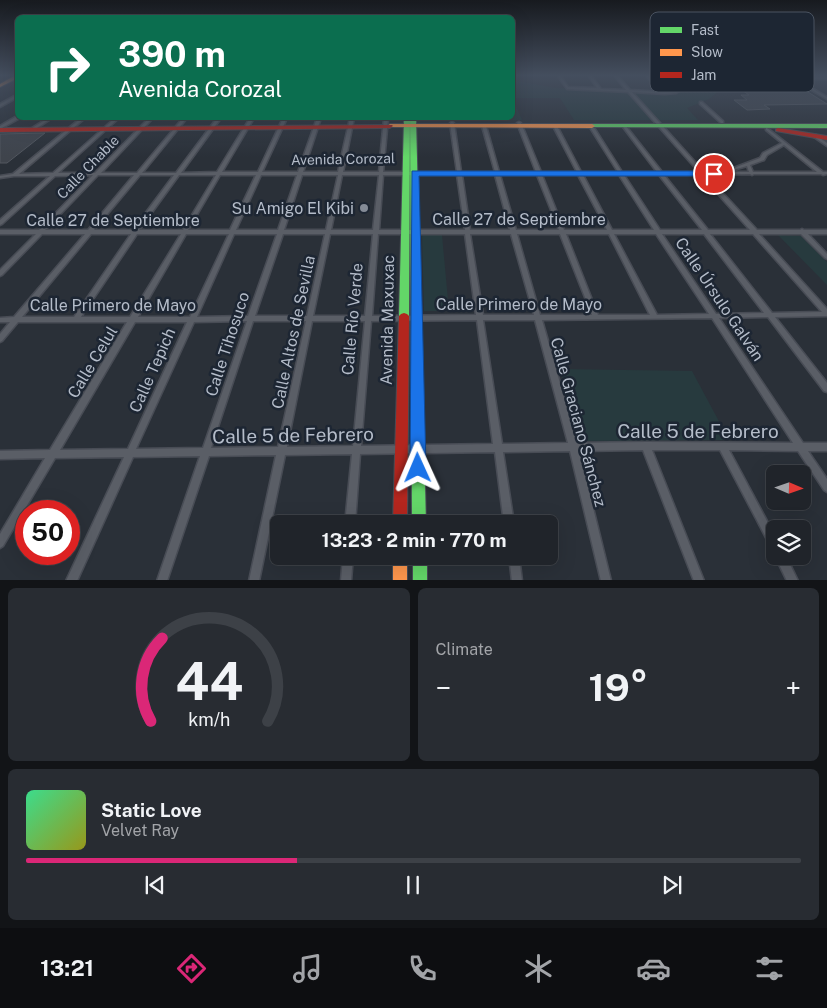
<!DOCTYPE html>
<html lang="en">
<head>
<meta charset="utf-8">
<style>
  body { margin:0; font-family:"Public Sans",sans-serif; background:#282c32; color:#f1f3f6; height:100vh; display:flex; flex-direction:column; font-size:19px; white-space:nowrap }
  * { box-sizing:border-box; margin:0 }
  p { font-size:16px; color:#a2a4a8 }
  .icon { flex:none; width:28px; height:28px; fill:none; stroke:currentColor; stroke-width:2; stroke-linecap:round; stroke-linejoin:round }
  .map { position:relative; height:580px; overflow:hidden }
  .sheet { display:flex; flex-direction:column; gap:8px; padding:8px; background:#121417; flex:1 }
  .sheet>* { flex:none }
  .top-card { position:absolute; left:15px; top:15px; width:500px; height:105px; border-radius:8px; box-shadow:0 5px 20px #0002,0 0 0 1px #3d4147; background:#0b6e4f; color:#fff; overflow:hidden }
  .needle { width:32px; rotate:92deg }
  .controls { position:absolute; left:766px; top:465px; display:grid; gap:10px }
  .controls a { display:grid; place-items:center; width:45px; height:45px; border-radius:8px; background:#20242a; box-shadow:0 5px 20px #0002,0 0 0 1px #3d4147; font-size:25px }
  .speed { position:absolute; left:15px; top:500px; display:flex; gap:10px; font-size:25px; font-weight:700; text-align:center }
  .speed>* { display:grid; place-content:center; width:65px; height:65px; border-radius:50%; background:#20242a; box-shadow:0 5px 20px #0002,0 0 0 1px #3d4147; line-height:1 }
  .speed .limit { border:8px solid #d22; background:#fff; color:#111 }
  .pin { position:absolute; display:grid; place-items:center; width:42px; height:42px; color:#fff; margin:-21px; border:2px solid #fff; border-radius:50%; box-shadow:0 1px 5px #0007 }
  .me { position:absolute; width:55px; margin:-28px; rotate:359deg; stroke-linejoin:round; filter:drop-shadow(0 0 4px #0008) }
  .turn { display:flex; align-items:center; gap:18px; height:105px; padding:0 20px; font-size:22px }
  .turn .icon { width:65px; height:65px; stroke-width:2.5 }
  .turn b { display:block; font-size:35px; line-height:42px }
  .big { font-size:38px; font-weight:700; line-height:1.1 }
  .sheet .card { flex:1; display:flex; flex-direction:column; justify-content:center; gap:8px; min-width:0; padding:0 18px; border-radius:8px; background:#282c32 }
  .sheet .dial { align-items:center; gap:0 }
  .dial svg { height:130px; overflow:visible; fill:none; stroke:#3d4147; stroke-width:7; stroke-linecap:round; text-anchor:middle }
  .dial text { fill:#f1f3f6; stroke:none }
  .song { display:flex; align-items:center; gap:15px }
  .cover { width:60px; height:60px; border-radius:8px; background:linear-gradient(135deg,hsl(150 70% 55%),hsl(60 70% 35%)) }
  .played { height:5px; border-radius:2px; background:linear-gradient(90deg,#db2777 35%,#3d4147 35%) }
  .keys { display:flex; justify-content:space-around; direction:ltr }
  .heat { display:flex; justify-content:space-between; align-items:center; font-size:28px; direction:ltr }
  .sheet .tiles { flex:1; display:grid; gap:8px; grid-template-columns:1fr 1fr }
  .card:last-child { grid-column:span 2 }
  .trip { position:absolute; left:270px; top:515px; width:288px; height:50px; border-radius:8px; background:#20242a; box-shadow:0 5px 20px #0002,0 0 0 1px #3d4147; font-weight:700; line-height:50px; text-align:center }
  .menu { display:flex; height:80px; justify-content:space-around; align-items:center; background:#0d0e11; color:#a2a4a8 }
  .menu .icon { width:35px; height:35px }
  .menu .selected { color:#db2777 }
  .menu b { font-size:22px; color:#f1f3f6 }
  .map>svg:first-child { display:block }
  .green { fill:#273a3e }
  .building { fill:#3f444c; stroke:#52575f }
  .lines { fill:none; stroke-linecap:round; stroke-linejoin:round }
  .street-casing { stroke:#484c55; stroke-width:3 }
  .fast-casing { stroke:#484c55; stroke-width:2 }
  .slow-casing { stroke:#484c55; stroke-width:2 }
  .jam-casing { stroke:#484c55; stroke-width:2 }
  .street { fill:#5a5e66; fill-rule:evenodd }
  .fast { fill:#63d668; fill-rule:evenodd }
  .slow { fill:#ff974d; fill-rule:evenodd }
  .jam { fill:#b3261e; fill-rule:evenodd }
  .route { fill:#1a73e8; stroke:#114b97 }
  .poi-dot { fill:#848b96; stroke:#1d2633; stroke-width:2 }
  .labels { text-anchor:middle; stroke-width:5; stroke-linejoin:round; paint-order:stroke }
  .far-street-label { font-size:14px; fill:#b4bcc9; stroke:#1d2633 }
  .poi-label { font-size:16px; fill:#b4bcc9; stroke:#1d2633; text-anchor:end }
  .street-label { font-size:16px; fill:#b4bcc9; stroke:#1d2633 }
  .near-street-label { font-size:19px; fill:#b4bcc9; stroke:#1d2633 }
  .key { fill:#1d2633; stroke:#4a5360; stroke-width:1 }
  .key-label { font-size:14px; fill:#b4bcc9 }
</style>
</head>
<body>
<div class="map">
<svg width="827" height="581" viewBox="0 0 827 581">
  <rect width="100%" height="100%" fill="#2a3038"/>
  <!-- green -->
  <path class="green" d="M704,75H742L729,83L709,99L687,108L698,120H574L560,98H513V80L555,88L674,92Z
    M513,99L522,120H454L453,118H512Z
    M422,235H442L449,311H424Z
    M778,235L801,236L827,262V285Z
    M560,369L692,371L729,440L580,441Z"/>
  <!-- building -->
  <path class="building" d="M742,75H781L827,104L764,105L770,109L747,110L734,100H747L741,95H749L732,83Z
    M45,133L7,163H0V134Z"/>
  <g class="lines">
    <!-- street casing -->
    <g class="street-casing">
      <path id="street" d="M557,75H560L568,87L597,88L588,75H591L601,89L626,90L614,75H617L630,90L662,92L645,75H648L666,92C673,92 678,90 684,86L672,75H676L686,85L703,75H707L676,93L665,94L632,92L704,172H749L747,166L733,170L731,169L760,158L763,153L782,143L766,130V128H767L823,172H827V174L823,175L821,174H754L752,175L750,174L706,175L757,230H800L802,229L804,230H827V234H808L827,254V259L825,258L801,234H759L827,309V316L775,317L827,383V392L824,391L768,317L719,318L803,443H827V451H808L827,479V492L824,490L798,451L729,450L775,536V551L772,549L720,450H652L704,581H694L643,450L579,451L611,581H601L570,451L503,452L514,524H504L495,452L360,454L355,524H345L352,454L285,455L259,581H249L276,455L209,456L167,581H157L200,456L133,457L77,581H66L124,457L55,458L3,546L0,548V534L45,458L0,459V451L50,450L127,322H18L2,341L0,342V334L10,322H0V318L14,317L85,234H42L2,275L0,276V270L36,234H0V230H39L93,175L55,176L2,224L0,225V220L50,176H14L0,178V176L13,174L81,118H85L19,174L53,173L115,118H119L58,173H95L149,118H153L101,173H137L183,118H187L142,173H176L217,118H221L181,173L217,172L250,118H254L222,172H258L283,118H287L262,172H298L317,118H321L303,172H338L350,118H354L343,172H379L384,118H388L383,172H457L450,123L452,122L454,123L461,172H495L482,126L484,125L486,126L499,172H536L517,123L519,122L521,123L541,172H577L553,126L555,125L557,126L581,172H618L589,126L591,125L593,126L622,172H657L623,127V125H625L662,172H699L628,92L567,89ZM784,145L817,172H753L750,165L764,160L767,155ZM98,175H134L88,230H45ZM140,175H174L133,230H94ZM179,175H216L183,230H139ZM220,175H256L230,230H188ZM261,175H297L278,230H236ZM302,175H338L326,230H284ZM342,175H379L373,230H331ZM383,175H457L465,230H379ZM462,175H495L510,230H470ZM500,175H537L559,230H516ZM542,175H578L607,230H564ZM583,175H619L654,230H612ZM624,175H659L702,230H660ZM664,175H701L750,230H708ZM91,234H131L74,317H22ZM137,234H181L130,317H81ZM186,234H229L190,317H138ZM234,234H277L248,316L197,317ZM283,234H325L307,316H255ZM330,234H373L365,316H313ZM378,234H465L476,315L372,316ZM470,234H511L534,315H483ZM517,234H560L592,315H540ZM566,234H609L650,315H598ZM614,234H656L709,314L657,315ZM662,234H704L764,313L716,314ZM710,234H753L822,312L772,313ZM712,318L793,443L646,442L577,443L542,320ZM477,320L493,444L361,446L371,321ZM483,320H535L568,443L502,444ZM247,321L203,448L136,449L194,322ZM253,321H306L278,447L211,448ZM312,321H365L353,446L287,447ZM135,322H187L128,449L60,450Z
        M786,75H790L793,77H827V79H796L827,97V99Z
        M18,94V97L0,107V104Z
        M700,102H702L723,121V123H721L700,104Z
        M17,116H18V118H20L0,129V126Z
        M48,118H52L34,130H32V128Z
        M814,135H816L827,143V146L814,137Z
        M343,556H353L351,581H341Z
        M509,556H519L522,581H512Z
        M775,556H786L798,581H787Z"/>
    </g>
    <!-- fast casing -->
    <g class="fast-casing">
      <path id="fast" d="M404,118H410L409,316L407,318H401L399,316Z
        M410,118H416L426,524H412Z
        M592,124H827V128L590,127L589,126Z
        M413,556H427V581H413Z"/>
    </g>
    <!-- slow casing -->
    <g class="slow-casing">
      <path id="slow" d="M16,75H18V78L0,87V84Z
        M390,124H592L595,126L592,128L388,127L387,126Z
        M393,556H407V581H393Z"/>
    </g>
    <!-- jam casing -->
    <g class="jam-casing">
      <path id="jam" d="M392,125L393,126L390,128L0,132V128Z
        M778,128L827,136V140L776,131V129Z
        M404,313L407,314L409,316L407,524H393L399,316L401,314Z"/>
    </g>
    <!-- street -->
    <use href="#street" class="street"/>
    <!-- fast -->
    <use href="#fast" class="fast"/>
    <!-- slow -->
    <use href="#slow" class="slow"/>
    <!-- jam -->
    <use href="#jam" class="jam"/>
  </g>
  <!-- sky -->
  <linearGradient id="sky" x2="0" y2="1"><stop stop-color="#171a1f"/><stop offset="0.48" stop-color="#444e5e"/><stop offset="1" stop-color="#444e5e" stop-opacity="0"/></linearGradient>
  <rect width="827" height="157" fill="url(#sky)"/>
  <!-- route -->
  <path class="route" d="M412,171H714L718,174L714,176H419L426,468L424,474L418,476L412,474L410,468Z"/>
  <!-- markers -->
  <circle class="poi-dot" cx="364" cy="208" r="5"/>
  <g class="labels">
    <!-- far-street labels -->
    <g class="far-street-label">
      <text transform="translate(343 159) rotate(-1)" y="5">Avenida Corozal</text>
      <text transform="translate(88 167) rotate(-46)" y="5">Calle Chable</text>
    </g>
    <!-- poi labels -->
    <g class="poi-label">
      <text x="354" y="214">Su Amigo El Kibi</text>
    </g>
    <!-- street labels -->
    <g class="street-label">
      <text x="519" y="225">Calle 27 de Septiembre</text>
      <text x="113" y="226">Calle 27 de Septiembre</text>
      <text transform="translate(720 299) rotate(56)" y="6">Calle Úrsulo Galván</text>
      <text x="519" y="310">Calle Primero de Mayo</text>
      <text x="113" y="311">Calle Primero de Mayo</text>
      <text transform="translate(352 319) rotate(-85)" y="6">Calle Río Verde</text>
      <text transform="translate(387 320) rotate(-89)" y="6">Avenida Maxuxac</text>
      <text transform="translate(293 332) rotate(-78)" y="6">Calle Altos de Sevilla</text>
      <text transform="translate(227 344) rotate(-72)" y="6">Calle Tihosuco</text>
      <text transform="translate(92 362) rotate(-59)" y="6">Calle Celul</text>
      <text transform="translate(152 370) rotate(-66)" y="6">Calle Tepich</text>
      <text transform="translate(579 422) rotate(75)" y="6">Calle Graciano Sánchez</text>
    </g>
    <!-- near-street labels -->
    <g class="near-street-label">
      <text x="698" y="438">Calle 5 de Febrero</text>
      <text transform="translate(293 435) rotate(-1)" y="7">Calle 5 de Febrero</text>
    </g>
  </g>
  <!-- legend -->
  <rect x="650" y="12" width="164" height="80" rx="8" class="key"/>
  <rect x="660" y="27" width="22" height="6" fill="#63d668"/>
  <rect x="660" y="49" width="22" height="7" fill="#ff974d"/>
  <rect x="660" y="72" width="22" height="6" fill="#b3261e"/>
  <g class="key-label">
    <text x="691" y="35">Fast</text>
    <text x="691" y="57">Slow</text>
    <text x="691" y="80">Jam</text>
  </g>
</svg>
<div class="controls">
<a><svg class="needle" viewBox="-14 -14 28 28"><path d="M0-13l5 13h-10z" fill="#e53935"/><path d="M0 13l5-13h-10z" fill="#a2a4a8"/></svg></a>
<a><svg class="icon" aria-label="layers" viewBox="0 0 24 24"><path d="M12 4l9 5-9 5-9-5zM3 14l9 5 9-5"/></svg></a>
</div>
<div class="speed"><div class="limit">50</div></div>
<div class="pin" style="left:714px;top:174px;background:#d93025"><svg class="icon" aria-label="arrive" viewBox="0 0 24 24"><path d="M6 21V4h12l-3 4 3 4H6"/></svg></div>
<svg class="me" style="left:418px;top:468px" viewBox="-20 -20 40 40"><path d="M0-17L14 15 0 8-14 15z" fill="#1a73e8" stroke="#fff" stroke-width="4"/></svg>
<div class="trip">13:23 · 2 min · 770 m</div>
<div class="top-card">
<div class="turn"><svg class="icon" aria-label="right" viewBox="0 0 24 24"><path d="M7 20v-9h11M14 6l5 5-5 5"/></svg><div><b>390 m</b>Avenida Corozal</div></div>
</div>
</div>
<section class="sheet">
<div class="tiles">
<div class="card dial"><svg viewBox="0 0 100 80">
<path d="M14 69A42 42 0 1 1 86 69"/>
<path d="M14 69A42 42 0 0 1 21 18" stroke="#db2777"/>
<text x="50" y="56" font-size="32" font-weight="700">44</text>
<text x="50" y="72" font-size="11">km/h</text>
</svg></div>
<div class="card"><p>Climate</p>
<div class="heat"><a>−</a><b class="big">19°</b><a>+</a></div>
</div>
<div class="card">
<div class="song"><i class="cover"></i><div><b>Static Love</b><p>Velvet Ray</p></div></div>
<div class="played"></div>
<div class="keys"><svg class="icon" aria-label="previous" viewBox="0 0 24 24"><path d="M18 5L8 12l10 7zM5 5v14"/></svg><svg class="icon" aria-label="pause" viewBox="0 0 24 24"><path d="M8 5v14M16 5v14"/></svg><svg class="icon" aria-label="next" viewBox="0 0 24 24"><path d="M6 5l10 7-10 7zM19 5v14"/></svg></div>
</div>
</div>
</section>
<nav class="menu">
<b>13:21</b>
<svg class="icon selected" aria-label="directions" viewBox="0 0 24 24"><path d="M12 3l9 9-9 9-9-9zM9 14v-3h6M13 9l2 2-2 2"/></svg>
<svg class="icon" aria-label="music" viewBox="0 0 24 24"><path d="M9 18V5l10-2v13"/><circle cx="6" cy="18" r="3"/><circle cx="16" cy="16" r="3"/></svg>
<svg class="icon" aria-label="phone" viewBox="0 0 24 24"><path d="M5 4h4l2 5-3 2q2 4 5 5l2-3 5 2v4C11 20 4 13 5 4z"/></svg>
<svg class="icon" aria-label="climate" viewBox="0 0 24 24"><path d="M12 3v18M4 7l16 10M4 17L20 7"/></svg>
<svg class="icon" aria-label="car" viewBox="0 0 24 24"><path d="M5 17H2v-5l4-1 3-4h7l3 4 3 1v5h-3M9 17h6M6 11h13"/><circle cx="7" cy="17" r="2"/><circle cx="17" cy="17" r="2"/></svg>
<svg class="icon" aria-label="filters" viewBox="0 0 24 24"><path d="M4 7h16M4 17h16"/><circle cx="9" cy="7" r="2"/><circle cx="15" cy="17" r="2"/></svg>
</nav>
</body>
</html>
